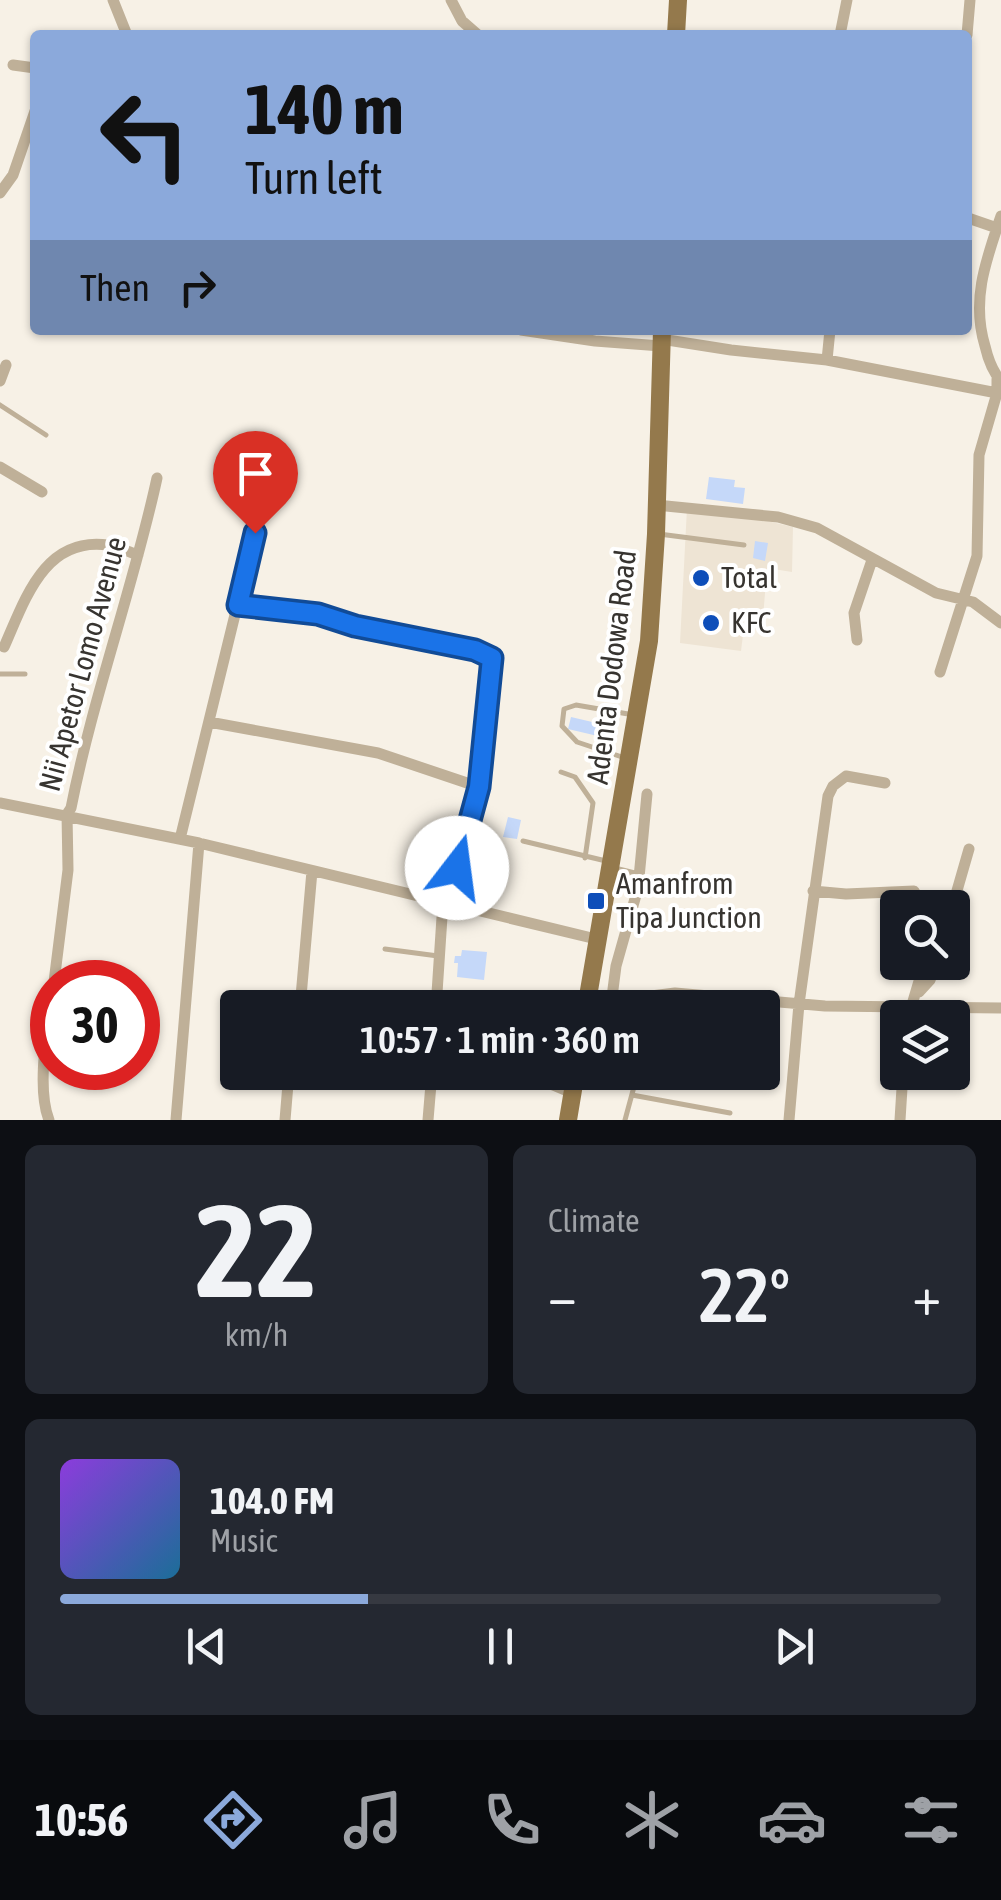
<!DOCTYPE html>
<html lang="en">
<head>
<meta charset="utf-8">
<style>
  body { margin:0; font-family:"Asap Condensed",sans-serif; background:#242831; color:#f1f3f6; height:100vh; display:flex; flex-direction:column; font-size:38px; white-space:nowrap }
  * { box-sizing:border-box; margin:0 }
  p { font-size:32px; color:#9ea1a6 }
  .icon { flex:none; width:55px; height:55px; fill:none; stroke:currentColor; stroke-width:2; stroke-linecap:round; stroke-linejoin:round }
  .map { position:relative; height:1120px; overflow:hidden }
  .side { display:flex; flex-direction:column; gap:25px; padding:25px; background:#0d0f14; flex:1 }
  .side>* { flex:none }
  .top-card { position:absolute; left:30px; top:30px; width:942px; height:305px; border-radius:10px; box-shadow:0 2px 8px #0004; background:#8ba9db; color:#111; overflow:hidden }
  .fabs { position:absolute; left:880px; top:890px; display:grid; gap:20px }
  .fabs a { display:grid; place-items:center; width:90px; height:90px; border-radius:10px; background:#171b24; box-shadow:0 2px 8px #0004; font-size:50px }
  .speed { position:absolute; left:30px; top:960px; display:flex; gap:20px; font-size:50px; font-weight:700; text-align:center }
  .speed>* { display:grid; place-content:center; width:130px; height:130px; border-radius:50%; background:#171b24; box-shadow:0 2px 8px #0004; line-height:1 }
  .speed .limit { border:15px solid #d22; background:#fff; color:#111 }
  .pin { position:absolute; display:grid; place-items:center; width:85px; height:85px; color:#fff; margin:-102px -42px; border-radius:50% 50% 50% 0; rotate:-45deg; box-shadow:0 0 10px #0007 }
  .pin .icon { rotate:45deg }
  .me { position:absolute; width:110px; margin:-55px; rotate:15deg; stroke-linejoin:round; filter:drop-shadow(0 0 8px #0008) }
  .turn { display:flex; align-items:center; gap:35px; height:210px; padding:0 50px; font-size:45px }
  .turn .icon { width:130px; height:130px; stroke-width:2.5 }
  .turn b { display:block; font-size:70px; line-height:85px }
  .then { display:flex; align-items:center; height:95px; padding:0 50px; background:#0003; gap:20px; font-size:38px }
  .big { font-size:75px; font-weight:600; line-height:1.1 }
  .side .tile { flex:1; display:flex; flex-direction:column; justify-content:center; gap:15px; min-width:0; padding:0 35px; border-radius:15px; background:#242831 }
  .side .dial { align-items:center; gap:0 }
  .dial b { font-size:130px; line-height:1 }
  .song { display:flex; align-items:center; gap:30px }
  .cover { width:120px; height:120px; border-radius:15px; background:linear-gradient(135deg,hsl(270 70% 55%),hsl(200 70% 35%)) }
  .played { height:10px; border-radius:5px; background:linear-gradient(90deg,#8ba9db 35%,#363941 35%) }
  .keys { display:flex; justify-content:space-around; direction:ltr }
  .heat { display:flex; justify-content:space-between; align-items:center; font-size:55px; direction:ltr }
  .side .tiles { flex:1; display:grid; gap:25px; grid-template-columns:1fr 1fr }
  .tile:last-child { grid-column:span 2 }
  .trip { position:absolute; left:220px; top:990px; width:560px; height:100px; border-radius:10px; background:#171b24; box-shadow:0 2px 8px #0004; font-weight:600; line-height:100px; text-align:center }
  .dock { display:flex; height:160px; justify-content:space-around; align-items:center; background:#090b0e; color:#9ea1a6 }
  .dock .icon { width:70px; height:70px }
  .dock .selected { color:#8ba9db }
  .dock b { font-size:45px; color:#f1f3f6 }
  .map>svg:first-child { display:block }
  .built { fill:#eee4d4 }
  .building { fill:#c5d8f9 }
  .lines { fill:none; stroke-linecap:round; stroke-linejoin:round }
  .service { stroke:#bfb098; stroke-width:5 }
  .minor { stroke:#bfb098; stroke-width:11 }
  .primary { stroke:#94794c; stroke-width:18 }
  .route-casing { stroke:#114b97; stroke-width:25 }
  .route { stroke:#1a73e8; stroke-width:18 }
  .poi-dot { fill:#0e4eb9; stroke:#fff; stroke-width:4 }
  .labels { text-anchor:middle; stroke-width:8; stroke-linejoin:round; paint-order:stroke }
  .poi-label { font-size:30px; fill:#373430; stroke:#fff; text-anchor:start }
  .street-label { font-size:30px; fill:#373430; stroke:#fff }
</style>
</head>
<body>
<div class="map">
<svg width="1001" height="1120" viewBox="0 0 1001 1120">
  <rect width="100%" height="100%" fill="#f7f1e6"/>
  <!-- built -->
  <path class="built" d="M687,508L733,513L793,527L792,572L767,568L763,618L745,619L741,651L680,643Z"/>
  <!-- building -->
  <path class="building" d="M709,477L735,480L734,487L745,488L743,504L706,499Z
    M755,541L768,543L765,561L753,558Z
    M571,717L605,725L602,737L568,729Z
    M508,817L521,820L517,839L503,837Z
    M462,950L487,952L484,980L457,977L458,963H454L455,956H461Z"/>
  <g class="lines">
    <!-- service -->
    <path class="service" d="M0,405L46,435
      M659,534L744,545
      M0,674H25
      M606,752L613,711
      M622,757L577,742L562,726L564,709L576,705L634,715
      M561,772L575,777L593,803L585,858
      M523,841L606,861
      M385,949L438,956
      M632,1095L730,1113
      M625,1120L638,1072"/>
    <!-- minor -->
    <path class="minor" d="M113,0L127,35
      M451,0L462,21L478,35
      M840,35L847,0
      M967,35L970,0
      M13,65L35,68
      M0,193L13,175L35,111
      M1001,216C986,260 971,300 985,346C988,359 993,372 1001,381
      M968,218L997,228
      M521,330L595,341L661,346
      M661,339L731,350L827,360L997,393
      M827,360L830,330
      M0,381L6,365
      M0,467L42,492
      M656,505L778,517L817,528L936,593L973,602L1001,623
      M237,605L318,614L355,627L485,653L492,658L493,665L479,787
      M857,640L854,613L872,560
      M4,647C25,600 44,536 108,545C118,546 128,552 138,555
      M940,672L977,556L979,455L997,393V379
      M209,722L378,753L479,787L457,868L443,902L436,1008
      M0,803L199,843L596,939
      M180,839L255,533
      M611,870L639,877
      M813,891L846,894L914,891L924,908
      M952,908L969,849
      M54,982L68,870L67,814L71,808C93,696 133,589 157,478
      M919,992L930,980L937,962
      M588,997L635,998L675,993L825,1006L1001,1008
      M612,997L616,966L638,888L647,794
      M300,1008L312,871
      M908,1018L919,981L921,962
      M522,1072L572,1093
      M49,1120C36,1087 48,1027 52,992
      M176,1120L199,843
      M285,1120L289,1072
      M428,1120L432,1072
      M789,1120L799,1004L828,796L833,786L846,776L885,783
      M900,1120L903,1072"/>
    <!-- primary -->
    <path class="primary" d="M676,35L678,0
      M586,1008L649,641L656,534L662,330
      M568,1120L576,1072"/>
  </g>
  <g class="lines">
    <!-- route casing -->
    <g class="route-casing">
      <path id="route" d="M255,533L238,605L318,614L355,626L475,650L492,658L479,787L457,868"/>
    </g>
    <!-- route -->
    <use href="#route" class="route"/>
  </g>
  <!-- markers -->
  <g class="poi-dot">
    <circle cx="701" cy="578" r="10"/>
    <circle cx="711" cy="623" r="10"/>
    <rect x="586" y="891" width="20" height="20" rx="5"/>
  </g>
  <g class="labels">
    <!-- poi labels -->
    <g class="poi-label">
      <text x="721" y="588">Total</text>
      <text x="731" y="633">KFC</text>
      <text x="616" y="894">Amanfrom<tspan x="616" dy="34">Tipa Junction</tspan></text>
    </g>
    <!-- street labels -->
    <g class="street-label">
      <text transform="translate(83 664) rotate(-75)" y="10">Nii Apetor Lomo Avenue</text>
      <text transform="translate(612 667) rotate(-83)" y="10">Adenta Dodowa Road</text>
    </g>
  </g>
</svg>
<div class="fabs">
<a><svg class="icon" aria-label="search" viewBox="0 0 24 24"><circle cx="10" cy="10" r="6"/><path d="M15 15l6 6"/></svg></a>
<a><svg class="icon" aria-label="layers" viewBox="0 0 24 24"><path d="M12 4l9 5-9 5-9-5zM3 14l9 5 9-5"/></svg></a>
</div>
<div class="speed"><div class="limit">30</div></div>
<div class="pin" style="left:255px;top:533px;background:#d93025"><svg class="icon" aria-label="arrive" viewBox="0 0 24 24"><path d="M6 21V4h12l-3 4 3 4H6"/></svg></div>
<svg class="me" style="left:457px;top:868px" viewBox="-20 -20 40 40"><circle r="19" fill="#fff"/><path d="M0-13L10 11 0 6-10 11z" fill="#1a73e8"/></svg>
<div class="trip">10:57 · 1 min · 360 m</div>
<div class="top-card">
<div class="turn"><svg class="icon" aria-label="left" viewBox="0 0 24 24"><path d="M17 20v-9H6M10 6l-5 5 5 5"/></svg><div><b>140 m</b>Turn left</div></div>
<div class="then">Then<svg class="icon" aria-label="right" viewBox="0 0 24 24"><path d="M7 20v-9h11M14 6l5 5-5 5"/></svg></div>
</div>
</div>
<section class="side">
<div class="tiles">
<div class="tile dial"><b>22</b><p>km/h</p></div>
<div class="tile"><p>Climate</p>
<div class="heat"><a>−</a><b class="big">22°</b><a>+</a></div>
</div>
<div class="tile">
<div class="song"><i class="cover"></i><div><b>104.0 FM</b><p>Music</p></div></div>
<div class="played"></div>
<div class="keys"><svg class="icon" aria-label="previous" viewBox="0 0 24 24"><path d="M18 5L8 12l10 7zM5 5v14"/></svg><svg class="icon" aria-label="pause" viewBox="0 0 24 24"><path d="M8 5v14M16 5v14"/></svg><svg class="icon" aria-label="next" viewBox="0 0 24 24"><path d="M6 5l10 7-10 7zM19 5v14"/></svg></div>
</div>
</div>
</section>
<nav class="dock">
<b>10:56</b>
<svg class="icon selected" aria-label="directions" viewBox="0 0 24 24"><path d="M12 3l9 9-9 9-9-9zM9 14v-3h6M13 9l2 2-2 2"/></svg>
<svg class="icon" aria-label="music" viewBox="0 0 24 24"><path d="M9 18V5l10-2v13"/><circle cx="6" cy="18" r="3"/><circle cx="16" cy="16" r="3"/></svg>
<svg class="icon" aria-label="phone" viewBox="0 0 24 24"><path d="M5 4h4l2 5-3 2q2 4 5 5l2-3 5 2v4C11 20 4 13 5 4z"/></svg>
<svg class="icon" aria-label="climate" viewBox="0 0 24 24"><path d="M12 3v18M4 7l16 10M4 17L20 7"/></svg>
<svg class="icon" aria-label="car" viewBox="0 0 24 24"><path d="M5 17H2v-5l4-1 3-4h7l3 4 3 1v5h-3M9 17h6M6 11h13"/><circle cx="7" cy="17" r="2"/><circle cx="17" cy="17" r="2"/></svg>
<svg class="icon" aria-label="filters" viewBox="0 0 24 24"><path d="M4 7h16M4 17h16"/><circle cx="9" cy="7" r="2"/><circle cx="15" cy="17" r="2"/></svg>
</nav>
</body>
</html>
